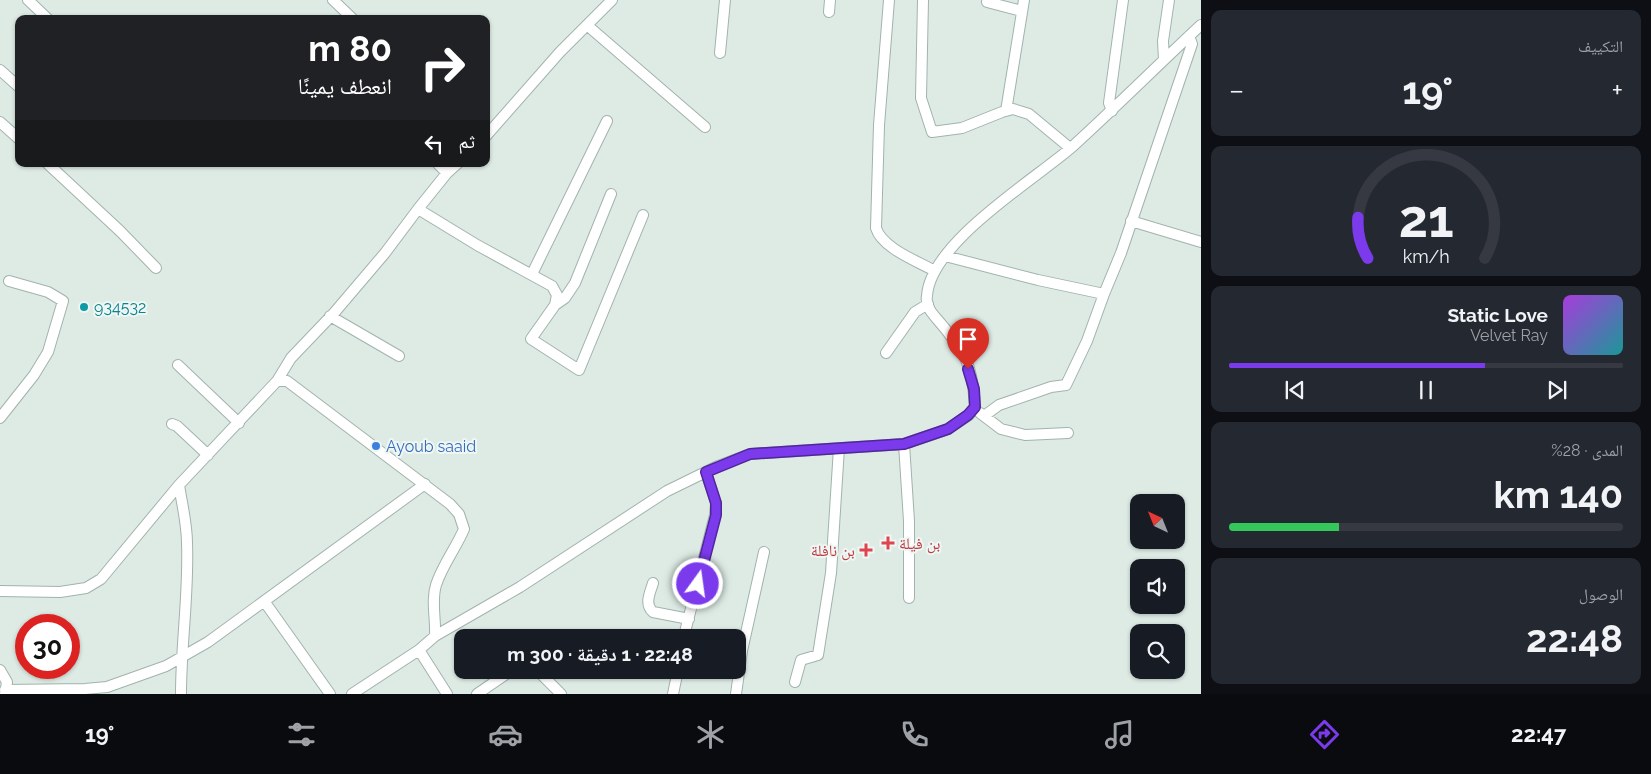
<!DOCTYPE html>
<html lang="ar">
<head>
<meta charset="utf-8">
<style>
  body { margin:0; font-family:Raleway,"Noto Naskh Arabic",sans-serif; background:#242831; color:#f1f3f6; direction:rtl; height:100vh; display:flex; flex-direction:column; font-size:19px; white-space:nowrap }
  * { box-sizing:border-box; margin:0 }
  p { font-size:16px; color:#9ea1a6 }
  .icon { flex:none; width:28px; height:28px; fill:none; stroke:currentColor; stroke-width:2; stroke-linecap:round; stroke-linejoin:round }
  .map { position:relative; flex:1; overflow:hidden; direction:ltr }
  .sheet { display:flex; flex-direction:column; gap:10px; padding:10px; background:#0d0f14; width:450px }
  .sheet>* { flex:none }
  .hud { position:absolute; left:15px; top:15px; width:475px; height:152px; border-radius:10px; box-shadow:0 1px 4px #0004; direction:rtl; background:#202124; color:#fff; overflow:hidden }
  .needle { width:32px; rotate:317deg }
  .tools { position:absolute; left:1130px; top:494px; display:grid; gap:10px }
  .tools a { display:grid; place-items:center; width:55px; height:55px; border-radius:10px; background:#171b24; box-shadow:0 1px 4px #0004; font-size:25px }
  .speed { position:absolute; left:15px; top:614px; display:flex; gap:10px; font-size:25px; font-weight:700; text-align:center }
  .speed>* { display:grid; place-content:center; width:65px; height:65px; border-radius:50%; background:#171b24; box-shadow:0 1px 4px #0004; line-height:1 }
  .speed .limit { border:8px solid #d22; background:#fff; color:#111 }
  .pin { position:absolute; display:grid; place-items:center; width:42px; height:42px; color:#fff; margin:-51px -21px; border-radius:50% 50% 50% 0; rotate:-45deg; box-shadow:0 0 5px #0007 }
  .pin .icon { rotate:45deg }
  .me { position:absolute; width:55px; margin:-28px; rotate:14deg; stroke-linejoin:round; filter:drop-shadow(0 0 4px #0008) }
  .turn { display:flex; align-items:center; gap:18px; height:105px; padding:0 15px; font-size:22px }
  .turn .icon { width:65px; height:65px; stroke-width:2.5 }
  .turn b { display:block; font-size:35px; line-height:42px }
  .then { display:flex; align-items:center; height:48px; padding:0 15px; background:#0003; gap:10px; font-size:19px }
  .big { font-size:38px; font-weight:700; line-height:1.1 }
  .sheet .card { flex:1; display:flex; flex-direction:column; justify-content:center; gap:8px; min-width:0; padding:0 18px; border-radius:10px; background:#242831 }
  .sheet .dial { align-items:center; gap:0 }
  .dial svg { height:130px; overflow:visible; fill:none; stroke:#363941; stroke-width:7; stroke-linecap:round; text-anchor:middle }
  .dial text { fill:#f1f3f6; stroke:none }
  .song { display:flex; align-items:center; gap:15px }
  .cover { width:60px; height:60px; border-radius:8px; background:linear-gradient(135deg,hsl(280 70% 55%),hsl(180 70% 35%)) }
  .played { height:5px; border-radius:2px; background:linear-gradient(90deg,#7c3aed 65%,#363941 65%) }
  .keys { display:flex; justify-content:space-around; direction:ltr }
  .heat { display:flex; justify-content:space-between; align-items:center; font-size:28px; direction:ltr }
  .charge { height:8px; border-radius:4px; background:linear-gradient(90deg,#34c759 28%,#363941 0) }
  .trip { position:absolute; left:454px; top:629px; width:292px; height:50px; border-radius:10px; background:#171b24; box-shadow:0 1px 4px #0004; font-weight:700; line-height:50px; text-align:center; direction:rtl }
  .dock { display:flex; height:80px; justify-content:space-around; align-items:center; background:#090b0e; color:#9ea1a6 }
  .dock .icon { width:35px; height:35px }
  .dock .on { color:#7c3aed }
  .dock b { font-size:22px; color:#f1f3f6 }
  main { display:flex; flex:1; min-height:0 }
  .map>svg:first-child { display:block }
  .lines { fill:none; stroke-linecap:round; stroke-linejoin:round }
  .minor-casing { stroke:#a1b3ac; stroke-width:12 }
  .minor { stroke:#fff; stroke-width:10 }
  .route-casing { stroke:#51269a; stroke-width:12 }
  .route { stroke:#7c3aed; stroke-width:9 }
  .culture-dot { fill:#0f9aa8; stroke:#eef7f3; stroke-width:2 }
  .shop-dot { fill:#3f7fe0; stroke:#eef7f3; stroke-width:2 }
  .health-dot { fill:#e0444e; stroke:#eef7f3; stroke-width:2 }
  .labels { text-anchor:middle; stroke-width:4; stroke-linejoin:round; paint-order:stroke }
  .culture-label { font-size:16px; fill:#0d838f; stroke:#eef7f3; text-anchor:start }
  .shop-label { font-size:16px; fill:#366cbe; stroke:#eef7f3; text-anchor:start }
  .health-label { font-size:16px; fill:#be3a42; stroke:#eef7f3; text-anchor:start }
</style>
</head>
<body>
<main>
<section class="sheet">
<div class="card"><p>التكييف</p>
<div class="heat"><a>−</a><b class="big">19°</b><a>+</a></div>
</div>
<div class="card dial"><svg viewBox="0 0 100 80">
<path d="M14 69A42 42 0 1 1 86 69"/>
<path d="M14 69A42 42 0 0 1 8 44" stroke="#7c3aed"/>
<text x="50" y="56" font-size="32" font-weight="700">21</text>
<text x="50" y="72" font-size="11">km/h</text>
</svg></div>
<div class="card">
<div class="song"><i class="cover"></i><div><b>Static Love</b><p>Velvet Ray</p></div></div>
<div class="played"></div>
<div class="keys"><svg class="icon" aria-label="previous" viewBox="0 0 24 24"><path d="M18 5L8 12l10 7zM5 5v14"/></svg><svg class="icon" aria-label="pause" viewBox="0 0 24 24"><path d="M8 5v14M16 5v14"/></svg><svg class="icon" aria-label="next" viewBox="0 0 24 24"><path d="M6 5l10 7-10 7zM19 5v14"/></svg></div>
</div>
<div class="card"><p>المدى · 28%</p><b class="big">140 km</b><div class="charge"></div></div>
<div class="card"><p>الوصول</p><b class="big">22:48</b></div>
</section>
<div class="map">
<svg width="1201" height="694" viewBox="0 0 1201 694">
  <rect width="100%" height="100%" fill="#deebe5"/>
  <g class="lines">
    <!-- minor casing -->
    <g class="minor-casing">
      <path id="minor" d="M28,0L48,19
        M333,0L353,19
        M889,0L879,125L876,228C882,248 917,261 935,271
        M923,0L921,98L932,132L962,128L1002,112L1013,109L1029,114L1070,148
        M987,2L1022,11
        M829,12L830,0
        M588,26L705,127
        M720,53L725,0
        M1164,60L1163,41L1169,0
        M0,70L19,87
        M1006,111L1024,0
        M1112,111L1109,103L1123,0
        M0,122L19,139
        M486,136L560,52L612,0
        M48,164L120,231L156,268
        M438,164L447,173
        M418,209L477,245L552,286L557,295L555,305L531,339L579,370L643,215
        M1131,221L1201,242
        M945,256L1038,280L1104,294
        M532,274L607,121
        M555,305L565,298L575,283L611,194
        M330,316L399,356
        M886,353L915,312L928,304
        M178,365L239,423
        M277,381L291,358L334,313L385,253L418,209L447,173L457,164
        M980,413L1001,429L1025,435L1068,433
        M984,416L999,405L1051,387L1066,385L1087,341L1104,294L1121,253L1192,44L1189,36
        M0,418L34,375L48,352L63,301L48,292L9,281
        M172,424L177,426L208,455
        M904,444L909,521V598
        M179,485C182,504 187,524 187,543C189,593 181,643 181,694
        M653,583C650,593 644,604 653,612L689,619
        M0,591L60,592L86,588L101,579L179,485L277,381H287L450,504L459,514L464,529C456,548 442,566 436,585C431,601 436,619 435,636
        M264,601L330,694
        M701,638L685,632L715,515L716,503L706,472
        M419,650L447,694
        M0,670L7,682L5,694
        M537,670L561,694
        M795,682L801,660L818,655L831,573L839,448
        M5,690L85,689L107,687L166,666L208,642L425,484
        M352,694L419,650L435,636L520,587L667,491L718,466L750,454L904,444L948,429L969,415L975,407C974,391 972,370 964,356C957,345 950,334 942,325C938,320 933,315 930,310C928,306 926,300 927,296C930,243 1034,180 1072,147C1116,107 1158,65 1201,25
        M477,694L512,670
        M673,694L678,670
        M736,694L742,651L764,552"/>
    </g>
    <!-- minor -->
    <use href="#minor" class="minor"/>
  </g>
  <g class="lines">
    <!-- route casing -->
    <g class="route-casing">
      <path id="route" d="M698,584L716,515V503L706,472L750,454L904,444L948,429L968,415L975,407L974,389L968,369"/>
    </g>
    <!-- route -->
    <use href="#route" class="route"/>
  </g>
  <!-- markers -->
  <circle class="culture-dot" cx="84" cy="307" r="5"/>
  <circle class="shop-dot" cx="376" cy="446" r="5"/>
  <g class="health-dot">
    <path d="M885.5 535.5h5v5h5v5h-5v5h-5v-5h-5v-5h5z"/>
    <path d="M863.5 542.5h5v5h5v5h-5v5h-5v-5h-5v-5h5z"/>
  </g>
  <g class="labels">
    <!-- culture labels -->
    <g class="culture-label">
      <text x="94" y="313">934532</text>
    </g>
    <!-- shop labels -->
    <g class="shop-label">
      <text x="386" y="452">Ayoub saaid</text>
    </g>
    <!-- health labels -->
    <g class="health-label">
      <text x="899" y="549">بن فيلة</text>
      <text x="855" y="556" text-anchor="end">بن نافلة</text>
    </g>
  </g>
</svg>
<div class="tools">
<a><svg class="needle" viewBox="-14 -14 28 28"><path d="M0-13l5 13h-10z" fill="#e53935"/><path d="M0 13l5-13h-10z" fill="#9ea1a6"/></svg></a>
<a><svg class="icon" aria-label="sound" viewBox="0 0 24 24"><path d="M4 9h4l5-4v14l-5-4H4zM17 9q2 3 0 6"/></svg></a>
<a><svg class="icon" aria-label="search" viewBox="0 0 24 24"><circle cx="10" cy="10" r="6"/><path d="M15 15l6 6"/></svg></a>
</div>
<div class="speed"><div class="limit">30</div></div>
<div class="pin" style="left:968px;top:369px;background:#d93025"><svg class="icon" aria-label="arrive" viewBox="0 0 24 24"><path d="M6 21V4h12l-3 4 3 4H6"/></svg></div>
<svg class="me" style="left:698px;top:584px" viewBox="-20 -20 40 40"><circle r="17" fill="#7c3aed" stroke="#fff" stroke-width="3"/><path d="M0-11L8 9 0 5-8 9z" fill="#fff"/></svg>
<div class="trip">22:48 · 1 دقيقة · 300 m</div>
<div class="hud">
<div class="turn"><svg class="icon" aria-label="right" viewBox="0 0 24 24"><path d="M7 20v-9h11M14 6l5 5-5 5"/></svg><div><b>80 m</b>انعطف يمينًا</div></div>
<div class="then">ثم<svg class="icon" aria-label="left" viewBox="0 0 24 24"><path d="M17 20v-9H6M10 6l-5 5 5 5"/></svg></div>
</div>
</div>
</main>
<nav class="dock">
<b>22:47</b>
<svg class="icon on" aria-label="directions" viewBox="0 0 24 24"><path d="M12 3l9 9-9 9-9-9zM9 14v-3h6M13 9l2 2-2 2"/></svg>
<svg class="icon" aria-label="music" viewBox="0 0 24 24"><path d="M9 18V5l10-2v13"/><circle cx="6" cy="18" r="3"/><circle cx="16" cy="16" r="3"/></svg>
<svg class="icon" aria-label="phone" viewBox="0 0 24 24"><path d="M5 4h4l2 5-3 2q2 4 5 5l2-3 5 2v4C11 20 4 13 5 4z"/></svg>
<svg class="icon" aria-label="climate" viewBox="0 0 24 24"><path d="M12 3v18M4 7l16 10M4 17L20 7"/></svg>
<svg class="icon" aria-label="car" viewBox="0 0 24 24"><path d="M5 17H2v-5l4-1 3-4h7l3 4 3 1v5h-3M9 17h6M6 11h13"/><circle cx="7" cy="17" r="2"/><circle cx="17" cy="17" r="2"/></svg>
<svg class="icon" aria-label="filters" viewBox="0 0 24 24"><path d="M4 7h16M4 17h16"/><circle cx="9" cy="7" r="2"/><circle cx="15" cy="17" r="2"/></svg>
<b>19°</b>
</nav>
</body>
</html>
